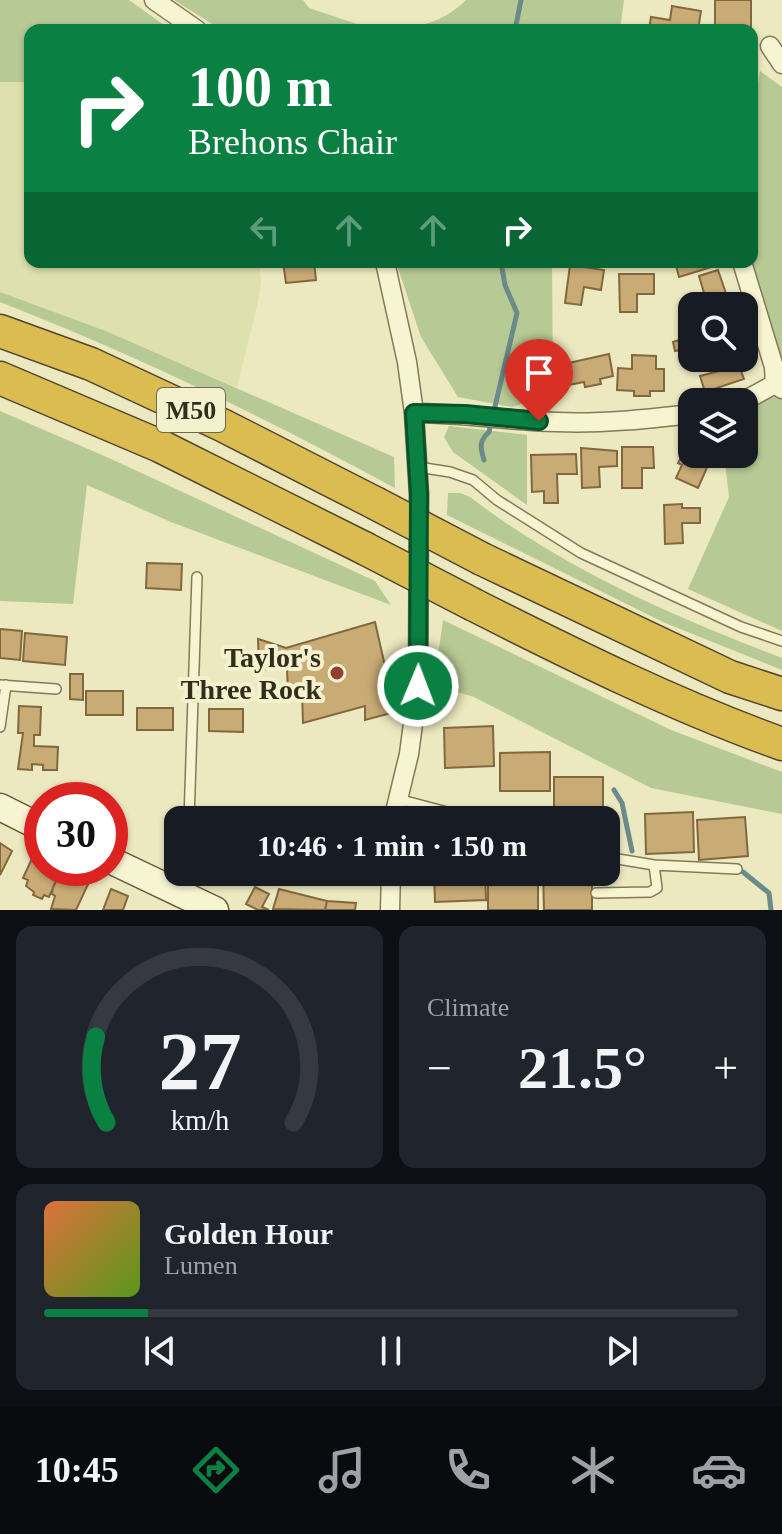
<!DOCTYPE html>
<html lang="en">
<head>
<meta charset="utf-8">
<style>
  body { margin:0; font-family:Georgia,serif; background:#20242c; color:#f1f3f6; height:100vh; display:flex; flex-direction:column; font-size:30px; white-space:nowrap }
  * { box-sizing:border-box; margin:0 }
  p { font-size:26px; color:#9ea1a6 }
  .icon { flex:none; width:44px; height:44px; fill:none; stroke:currentColor; stroke-width:2; stroke-linecap:round; stroke-linejoin:round }
  .map { position:relative; height:910px; overflow:hidden }
  .drawer { display:flex; flex-direction:column; gap:16px; padding:16px; background:#0d0f14; flex:1 }
  .drawer>* { flex:none }
  .top-card { position:absolute; left:24px; top:24px; width:734px; height:244px; border-radius:16px; box-shadow:0 2px 6px #0004; background:#0b8043; color:#fff; overflow:hidden }
  .fabs { position:absolute; left:678px; top:292px; display:grid; gap:16px }
  .fabs a { display:grid; place-items:center; width:80px; height:80px; border-radius:16px; background:#171b24; box-shadow:0 2px 6px #0004; font-size:40px }
  .speed { position:absolute; left:24px; top:782px; display:flex; gap:16px; font-size:40px; font-weight:700; text-align:center }
  .speed>* { display:grid; place-content:center; width:104px; height:104px; border-radius:50%; background:#171b24; box-shadow:0 2px 6px #0004; line-height:1 }
  .speed .limit { border:12px solid #d22; background:#fff; color:#111 }
  .pin { position:absolute; display:grid; place-items:center; width:68px; height:68px; color:#fff; margin:-82px -34px; border-radius:50% 50% 50% 0; rotate:-45deg; box-shadow:0 0 8px #0007 }
  .pin .icon { rotate:45deg }
  .me { position:absolute; width:88px; margin:-44px; rotate:1deg; stroke-linejoin:round; filter:drop-shadow(0 0 6px #0008) }
  .turn { display:flex; align-items:center; gap:28px; height:168px; padding:0 32px; font-size:36px }
  .turn .icon { width:104px; height:104px; stroke-width:2.5 }
  .turn b { display:block; font-size:56px; line-height:68px }
  .lanes { display:flex; align-items:center; height:76px; padding:0 32px; background:#0003; justify-content:center; gap:40px; direction:ltr }
  .lanes .off { opacity:.35 }
  .big { font-size:60px; font-weight:700; line-height:1.1 }
  .drawer .card { flex:1; display:flex; flex-direction:column; justify-content:center; gap:12px; min-width:0; padding:0 28px; border-radius:16px; background:#20242c }
  .drawer .dial { align-items:center; gap:0 }
  .dial svg { height:208px; overflow:visible; fill:none; stroke:#363941; stroke-width:7; stroke-linecap:round; text-anchor:middle }
  .dial text { fill:#f1f3f6; stroke:none }
  .song { display:flex; align-items:center; gap:24px }
  .cover { width:96px; height:96px; border-radius:12px; background:linear-gradient(135deg,hsl(20 70% 55%),hsl(90 70% 35%)) }
  .played { height:8px; border-radius:4px; background:linear-gradient(90deg,#0b8043 15%,#363941 15%) }
  .keys { display:flex; justify-content:space-around; direction:ltr }
  .heat { display:flex; justify-content:space-between; align-items:center; font-size:44px; direction:ltr }
  .drawer .tiles { flex:1; display:grid; gap:16px; grid-template-columns:1fr 1fr }
  .card:last-child { grid-column:span 2 }
  .trip { position:absolute; left:164px; top:806px; width:456px; height:80px; border-radius:16px; background:#171b24; box-shadow:0 2px 6px #0004; font-weight:700; line-height:80px; text-align:center }
  .tabs { display:flex; height:128px; justify-content:space-around; align-items:center; background:#090b0e; color:#9ea1a6 }
  .tabs .icon { width:56px; height:56px }
  .tabs .current { color:#0b8043 }
  .tabs b { font-size:36px; color:#f1f3f6 }
  .map>svg:first-child { display:block }
  .farmland { fill:#dee1ad }
  .green { fill:#b7c994 }
  .lines { fill:none; stroke-linecap:round; stroke-linejoin:round }
  .stream { stroke:#6a8b8a; stroke-width:5 }
  .building { fill:#c9ab76; stroke:#82683f; stroke-width:2 }
  .lane-casing { stroke:#847958; stroke-width:12 }
  .street-casing { stroke:#847958; stroke-width:21 }
  .secondary-casing { stroke:#655a3b; stroke-width:29 }
  .highway-casing { stroke:#51462d; stroke-width:35 }
  .lane { stroke:#f7f4d2; stroke-width:9 }
  .street { stroke:#f7f4d2; stroke-width:18 }
  .secondary { stroke:#f7f4d2; stroke-width:26 }
  .highway { stroke:#dabc51; stroke-width:32 }
  .highway-bridge-casing { stroke:#51462d; stroke-width:35; stroke-linecap:butt }
  .highway-bridge { stroke:#dabc51; stroke-width:32 }
  .route-casing { stroke:#07532c; stroke-width:20 }
  .route { stroke:#0b8043; stroke-width:14 }
  .poi-dot { fill:#90402a; stroke:#f4f1ce; stroke-width:3 }
  .labels { text-anchor:middle; stroke-width:8; stroke-linejoin:round; paint-order:stroke }
  .shield { fill:#f4f1ce; stroke:#6d6851; stroke-width:2 }
  .shield-label { font-size:26px; font-weight:bold; fill:#332d1c }
  .poi-label { font-size:28px; font-weight:bold; fill:#332d1c; stroke:#f4f1ce; text-anchor:end }
</style>
</head>
<body>
<div class="map">
<svg width="782" height="910" viewBox="0 0 782 910">
  <rect width="100%" height="100%" fill="#ece8bf"/>
  <!-- farmland -->
  <path class="farmland" d="M0,82H30V262H259L261,282L258,302L237,388L106,331L0,292Z"/>
  <!-- green -->
  <path class="green" d="M0,0H129L171,30H30V82H0Z
    M174,0H303L309,8L375,30H222Z
    M466,0H624L620,30H388C418,28 444,22 466,0Z
    M760,71L782,87V367L752,260V118Z
    M396,262H552L553,389L548,396L512,407L458,397L421,337Z
    M0,292L106,331L394,457L395,488C266,418 136,355 0,302Z
    M773,397L782,398V631L688,589L729,497L724,454H744V409Z
    M0,411L109,458L375,581L391,605L171,522L87,485L73,604L0,601Z
    M449,426L527,435V505L453,452L444,437Z
    M448,493H460L470,497C564,569 672,616 782,658V670L663,622L447,515Z
    M443,620L671,730L782,772V814L651,788L474,697L434,685Z"/>
  <g class="lines">
    <!-- stream -->
    <path class="stream" d="M515,30L521,0
      M484,460C480,447 479,441 489,432L517,313L505,285L501,262
      M614,790L622,803L632,851
      M743,872L769,893L771,910"/>
  </g>
  <!-- building -->
  <path class="building" d="M715,0H751V30H715Z
    M672,6L701,11L698,30H649L651,17L670,20Z
    M283,262H314L316,280L286,283Z
    M675,262H717L718,265L679,277Z
    M570,265L604,270L601,290L584,287L581,305L565,303Z
    M718,270L729,302L715,306H692L691,314L686,298L704,293L699,276Z
    M619,274H654V294H637V312H620Z
    M682,339L685,349L675,351L673,342Z
    M609,354L613,376L600,379L601,384L585,387L584,382L568,385L564,364Z
    M632,355L656,356V369H664V391H650V396H634V391L617,390L618,368L632,369Z
    M715,358H736L744,379L705,392L700,376L719,371Z
    M692,444V454H713L698,488L676,478L682,465L678,463L685,449L689,451Z
    M622,447H653L654,468H642V488H622Z
    M581,448L617,451V466L599,467L600,487L582,488Z
    M576,454L577,474H557L558,503H544V491L532,492L531,455Z
    M682,504V508H700V523H682L683,543L665,544L664,505Z
    M147,563L182,564L181,590L146,588Z
    M375,622L387,675L404,672L410,708L365,720V706L303,723L302,693L288,694L287,668L259,670L258,639L286,648Z
    M0,629L22,631L20,660L0,658Z
    M25,633L67,637L65,665L23,661Z
    M70,674H83V700L70,699Z
    M86,691H123V715H86Z
    M19,706L41,707L40,735H34V746L58,747L57,770H43V765L32,764V770L18,769L23,733H18Z
    M137,708H173V730H137Z
    M209,709H243V732L209,731Z
    M493,726L494,766L445,768L444,728Z
    M550,752V791H500V753Z
    M554,777H603V818H554Z
    M238,810L259,811V820H237Z
    M693,812L694,852L646,854L645,814Z
    M745,817L748,856L699,860L697,820Z
    M0,843L12,851L0,875Z
    M35,852L42,855V868H62L49,897L44,895L42,899L33,895L34,892L26,886L28,880L23,878Z
    M62,868H70L91,878L76,910L51,909L55,896L52,894L53,887Z
    M434,872H485L486,900L435,902Z
    M543,872H592V910H544Z
    M488,879H538V910H488Z
    M255,887L269,894L262,907L269,910H258L246,904Z
    M111,889L128,896L123,910H103Z
    M279,889L327,901L325,910L273,909Z
    M327,901L356,903L355,910H325Z"/>
  <g class="lines">
    <!-- lane casing -->
    <g class="lane-casing">
      <path id="lane" d="M418,467L450,472L473,480L497,500L581,553L741,627L782,641
        M0,685L56,689
        M0,727L6,685
        M398,799L477,820
        M189,820L197,577
        M606,857L654,865L737,869
        M181,890L187,872
        M596,893L650,892L657,888L654,865"/>
    </g>
    <!-- street casing -->
    <g class="street-casing">
      <path id="street" d="M154,0L197,30
        M770,46L782,64
        M385,262L407,362L414,413L419,494L418,686L409,754L393,820
        M742,262L774,367L775,384L782,389
        M742,402L775,384
        M414,413C462,413 509,421 556,422C602,424 647,419 692,414
        M390,910L391,872"/>
    </g>
    <!-- secondary casing -->
    <g class="secondary-casing">
      <path id="secondary" d="M0,807L42,828
        M110,860L215,910"/>
    </g>
    <!-- highway casing -->
    <g class="highway-casing">
      <path id="highway" d="M0,331L91,364L222,425L375,503
        M0,378L160,446L364,548
        M482,559L730,677L782,694
        M474,605C575,656 676,706 782,744"/>
    </g>
    <!-- lane -->
    <use href="#lane" class="lane"/>
    <!-- street -->
    <use href="#street" class="street"/>
    <!-- secondary -->
    <use href="#secondary" class="secondary"/>
    <!-- highway -->
    <use href="#highway" class="highway"/>
    <!-- highway-bridge casing -->
    <g class="highway-bridge-casing">
      <path id="highway-bridge" d="M375,503L482,559
        M364,548L474,605"/>
    </g>
    <!-- highway-bridge -->
    <use href="#highway-bridge" class="highway-bridge"/>
  </g>
  <g class="lines">
    <!-- route casing -->
    <g class="route-casing">
      <path id="route" d="M418,686L419,494L414,413L465,414L539,421"/>
    </g>
    <!-- route -->
    <use href="#route" class="route"/>
  </g>
  <!-- markers -->
  <circle class="poi-dot" cx="337" cy="673" r="8"/>
  <g class="labels">
    <!-- shield labels -->
    <rect class="shield" x="157" y="388" width="68" height="44" rx="6"/>
    <g class="shield-label">
      <text x="191" y="419">M50</text>
    </g>
    <!-- poi labels -->
    <g class="poi-label">
      <text x="321" y="667">Taylor's<tspan x="321" dy="32">Three Rock</tspan></text>
    </g>
  </g>
</svg>
<div class="fabs">
<a><svg class="icon" aria-label="search" viewBox="0 0 24 24"><circle cx="10" cy="10" r="6"/><path d="M15 15l6 6"/></svg></a>
<a><svg class="icon" aria-label="layers" viewBox="0 0 24 24"><path d="M12 4l9 5-9 5-9-5zM3 14l9 5 9-5"/></svg></a>
</div>
<div class="speed"><div class="limit">30</div></div>
<div class="pin" style="left:539px;top:421px;background:#d93025"><svg class="icon" aria-label="arrive" viewBox="0 0 24 24"><path d="M6 21V4h12l-3 4 3 4H6"/></svg></div>
<svg class="me" style="left:418px;top:686px" viewBox="-20 -20 40 40"><circle r="17" fill="#0b8043" stroke="#fff" stroke-width="3"/><path d="M0-11L8 9 0 5-8 9z" fill="#fff"/></svg>
<div class="trip">10:46 · 1 min · 150 m</div>
<div class="top-card">
<div class="turn"><svg class="icon" aria-label="right" viewBox="0 0 24 24"><path d="M7 20v-9h11M14 6l5 5-5 5"/></svg><div><b>100 m</b>Brehons Chair</div></div>
<div class="lanes"><svg class="icon off" aria-label="left" viewBox="0 0 24 24"><path d="M17 20v-9H6M10 6l-5 5 5 5"/></svg><svg class="icon off" aria-label="ahead" viewBox="0 0 24 24"><path d="M12 20V5M6 11l6-6 6 6"/></svg><svg class="icon off" aria-label="ahead" viewBox="0 0 24 24"><path d="M12 20V5M6 11l6-6 6 6"/></svg><svg class="icon" aria-label="right" viewBox="0 0 24 24"><path d="M7 20v-9h11M14 6l5 5-5 5"/></svg></div>
</div>
</div>
<section class="drawer">
<div class="tiles">
<div class="card dial"><svg viewBox="0 0 100 80">
<path d="M14 69A42 42 0 1 1 86 69"/>
<path d="M14 69A42 42 0 0 1 10 36" stroke="#0b8043"/>
<text x="50" y="56" font-size="32" font-weight="700">27</text>
<text x="50" y="72" font-size="11">km/h</text>
</svg></div>
<div class="card"><p>Climate</p>
<div class="heat"><a>−</a><b class="big">21.5°</b><a>+</a></div>
</div>
<div class="card">
<div class="song"><i class="cover"></i><div><b>Golden Hour</b><p>Lumen</p></div></div>
<div class="played"></div>
<div class="keys"><svg class="icon" aria-label="previous" viewBox="0 0 24 24"><path d="M18 5L8 12l10 7zM5 5v14"/></svg><svg class="icon" aria-label="pause" viewBox="0 0 24 24"><path d="M8 5v14M16 5v14"/></svg><svg class="icon" aria-label="next" viewBox="0 0 24 24"><path d="M6 5l10 7-10 7zM19 5v14"/></svg></div>
</div>
</div>
</section>
<nav class="tabs">
<b>10:45</b>
<svg class="icon current" aria-label="directions" viewBox="0 0 24 24"><path d="M12 3l9 9-9 9-9-9zM9 14v-3h6M13 9l2 2-2 2"/></svg>
<svg class="icon" aria-label="music" viewBox="0 0 24 24"><path d="M9 18V5l10-2v13"/><circle cx="6" cy="18" r="3"/><circle cx="16" cy="16" r="3"/></svg>
<svg class="icon" aria-label="phone" viewBox="0 0 24 24"><path d="M5 4h4l2 5-3 2q2 4 5 5l2-3 5 2v4C11 20 4 13 5 4z"/></svg>
<svg class="icon" aria-label="climate" viewBox="0 0 24 24"><path d="M12 3v18M4 7l16 10M4 17L20 7"/></svg>
<svg class="icon" aria-label="car" viewBox="0 0 24 24"><path d="M5 17H2v-5l4-1 3-4h7l3 4 3 1v5h-3M9 17h6M6 11h13"/><circle cx="7" cy="17" r="2"/><circle cx="17" cy="17" r="2"/></svg>
</nav>
</body>
</html>
